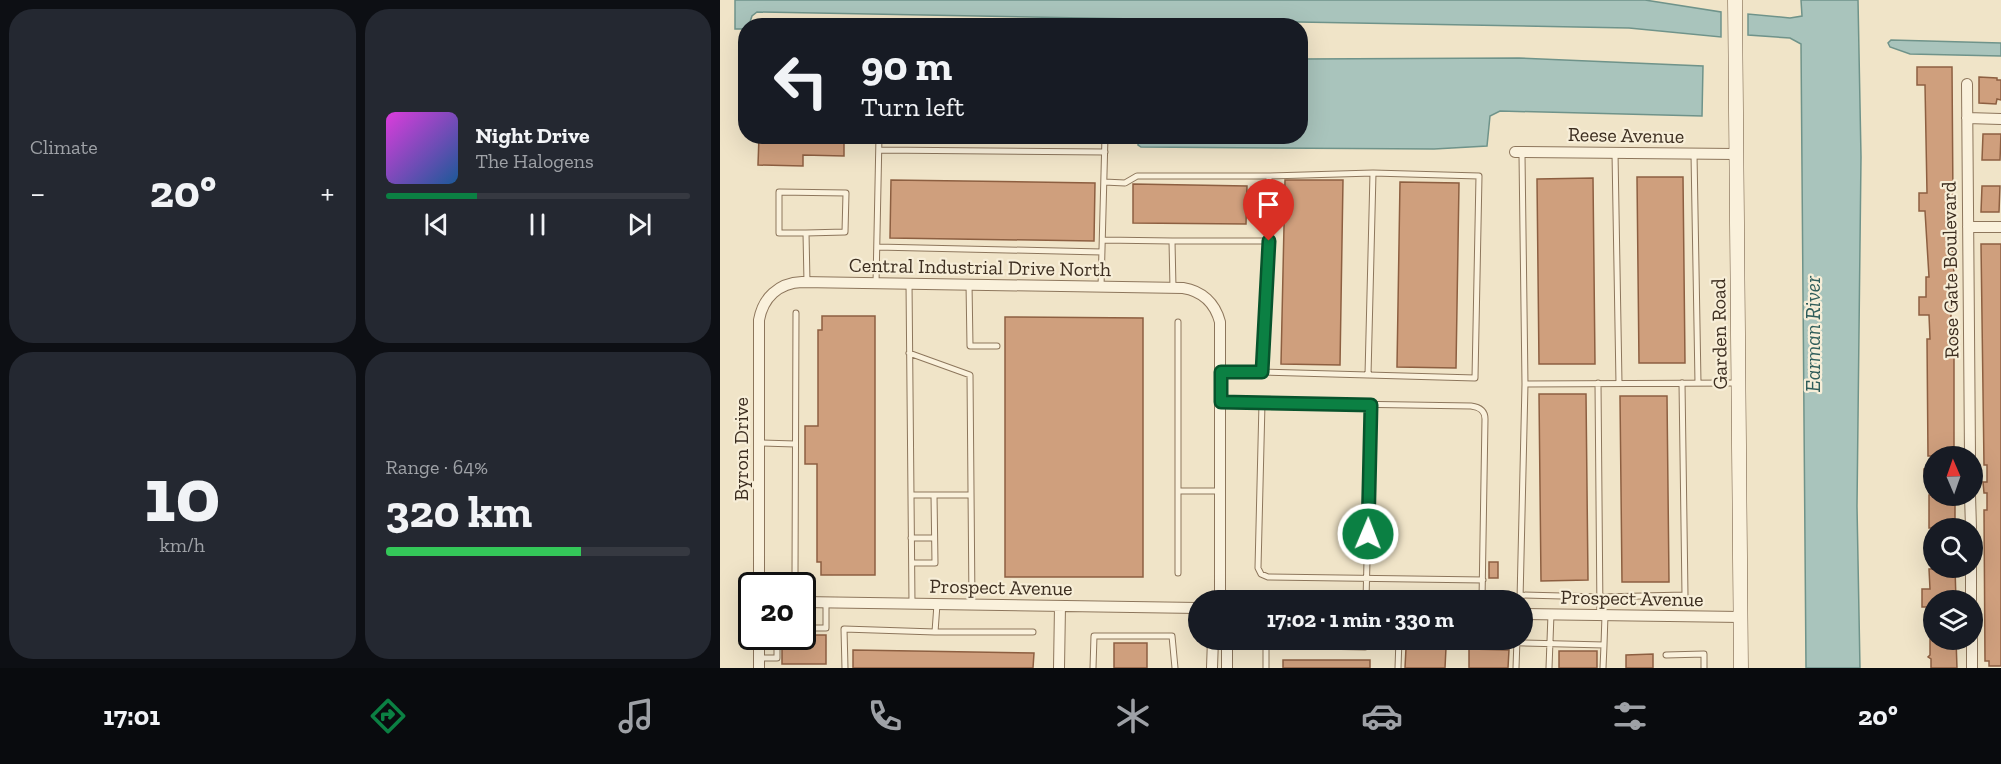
<!DOCTYPE html>
<html lang="en">
<head>
<meta charset="utf-8">
<style>
  body { margin:0; font-family:"Zilla Slab",serif; background:#242831; color:#f1f3f6; height:100vh; display:flex; flex-direction:column; font-size:22px; white-space:nowrap }
  * { box-sizing:border-box; margin:0 }
  p { font-size:20px; color:#9ea1a6 }
  .icon { flex:none; width:33px; height:33px; fill:none; stroke:currentColor; stroke-width:2; stroke-linecap:round; stroke-linejoin:round }
  .map { position:relative; flex:1; overflow:hidden }
  .drawer { display:flex; flex-direction:column; gap:9px; padding:9px; background:#0d0f14; width:720px }
  .drawer>* { flex:none }
  .top-card { position:absolute; left:18px; top:18px; width:570px; height:126px; border-radius:24px; box-shadow:0 6px 24px #0002; background:#171b24; color:#f1f3f6; overflow:hidden }
  .needle { width:39px; rotate:358deg }
  .buttons { position:absolute; left:1203px; top:446px; display:grid; gap:12px }
  .buttons a { display:grid; place-items:center; width:60px; height:60px; border-radius:50%; background:#171b24; box-shadow:0 6px 24px #0002; font-size:30px }
  .speed { position:absolute; left:18px; top:572px; display:flex; gap:12px; font-size:30px; font-weight:700; text-align:center }
  .speed>* { display:grid; place-content:center; width:78px; height:78px; border-radius:50%; background:#171b24; box-shadow:0 6px 24px #0002; line-height:1 }
  .speed .limit { border:3px solid #111; border-radius:9px; background:#fff; color:#111 }
  .pin { position:absolute; display:grid; place-items:center; width:51px; height:51px; color:#fff; margin:-62px -26px; border-radius:50% 50% 50% 0; rotate:-45deg; box-shadow:0 0 6px #0007 }
  .pin .icon { rotate:45deg }
  .me { position:absolute; width:66px; margin:-33px; rotate:1deg; stroke-linejoin:round; filter:drop-shadow(0 0 4px #0008) }
  .turn { display:flex; align-items:center; gap:21px; height:126px; padding:0 24px; font-size:27px }
  .turn .icon { width:78px; height:78px; stroke-width:2.5 }
  .turn b { display:block; font-size:42px; line-height:51px }
  .big { font-size:45px; font-weight:700; line-height:1.1 }
  .drawer .card { flex:1; display:flex; flex-direction:column; justify-content:center; gap:9px; min-width:0; padding:0 21px; border-radius:24px; background:#242831 }
  .drawer .dial { align-items:center; gap:0 }
  .dial b { font-size:78px; line-height:1 }
  .song { display:flex; align-items:center; gap:18px }
  .cover { width:72px; height:72px; border-radius:9px; background:linear-gradient(135deg,hsl(300 70% 55%),hsl(210 70% 35%)) }
  .played { height:6px; border-radius:3px; background:linear-gradient(90deg,#0b8043 30%,#363941 30%) }
  .keys { display:flex; justify-content:space-around; direction:ltr }
  .heat { display:flex; justify-content:space-between; align-items:center; font-size:33px; direction:ltr }
  .charge { height:9px; border-radius:4px; background:linear-gradient(90deg,#34c759 64%,#363941 0) }
  .drawer .tiles { flex:1; display:grid; gap:9px; grid-template-columns:repeat(2,1fr) }
  .trip { position:absolute; left:468px; top:590px; width:345px; height:60px; border-radius:30px; background:#171b24; box-shadow:0 6px 24px #0002; font-weight:700; line-height:60px; text-align:center }
  .menu { display:flex; height:96px; justify-content:space-around; align-items:center; background:#090b0e; color:#9ea1a6 }
  .menu .icon { width:42px; height:42px }
  .menu .on { color:#0b8043 }
  .menu b { font-size:27px; color:#f1f3f6 }
  main { display:flex; flex:1; min-height:0 }
  .map>svg:first-child { display:block }
  .water { fill:#a9c4bc; stroke:#6f938a; stroke-width:1.5 }
  .building { fill:#cf9f7d; stroke:#8d5f41; stroke-width:1.5 }
  .lines { fill:none; stroke-linecap:round; stroke-linejoin:round }
  .lane-casing { stroke:#8d765c; stroke-width:7 }
  .street-casing { stroke:#8d765c; stroke-width:12 }
  .secondary-casing { stroke:#6f573f; stroke-width:15 }
  .lane { stroke:#faf1dc; stroke-width:5 }
  .street { stroke:#faf1dc; stroke-width:10 }
  .secondary { stroke:#faf1dc; stroke-width:14 }
  .route-casing { stroke:#07532c; stroke-width:15 }
  .route { stroke:#0b8043; stroke-width:10 }
  .labels { text-anchor:middle; stroke-width:4.5; stroke-linejoin:round; paint-order:stroke }
  .street-label { font-size:20px; fill:#3d2e20; stroke:#f7eed8 }
  .water-label { font-size:21px; font-style:italic; fill:#2f5d5a; stroke:#f7eed8 }
</style>
</head>
<body>
<main>
<section class="drawer">
<div class="tiles">
<div class="card"><p>Climate</p>
<div class="heat"><a>−</a><b class="big">20°</b><a>+</a></div>
</div>
<div class="card">
<div class="song"><i class="cover"></i><div><b>Night Drive</b><p>The Halogens</p></div></div>
<div class="played"></div>
<div class="keys"><svg class="icon" aria-label="previous" viewBox="0 0 24 24"><path d="M18 5L8 12l10 7zM5 5v14"/></svg><svg class="icon" aria-label="pause" viewBox="0 0 24 24"><path d="M8 5v14M16 5v14"/></svg><svg class="icon" aria-label="next" viewBox="0 0 24 24"><path d="M6 5l10 7-10 7zM19 5v14"/></svg></div>
</div>
<div class="card dial"><b>10</b><p>km/h</p></div>
<div class="card"><p>Range · 64%</p><b class="big">320 km</b><div class="charge"></div></div>
</div>
</section>
<div class="map">
<svg width="1281" height="668" viewBox="0 0 1281 668">
  <rect width="100%" height="100%" fill="#f0e4c8"/>
  <!-- water -->
  <path class="water" d="M15,0H925L1001,12V37L909,28L37,12L32,16L29,25L26,26L25,29H15Z
    M1081,0H1138L1141,157L1137,506L1140,668H1086L1081,44L1070,38L1028,35V14L1070,18L1082,16Z
    M1171,40L1281,43V56L1190,54L1170,47L1168,43Z
    M799,58L983,66L982,116L780,111L770,116L767,146L714,149L421,147L418,145V137L580,136L581,59Z"/>
  <!-- building -->
  <path class="building" d="M1197,67H1232L1233,203H1231V218L1234,274V307H1231V324H1234V456H1208L1207,339H1210L1209,315H1199V297H1206V277H1209L1205,211H1199V193H1207L1205,85H1197Z
    M1259,77L1277,78V80H1281V100L1277,99L1276,104L1259,103Z
    M1263,134H1281L1280,160H1262Z
    M39,136H124V156L83,155V166L38,165Z
    M917,177H963L965,363H919Z
    M873,178L875,364H819L817,179Z
    M171,180L375,183L374,241L170,238Z
    M565,180H623L620,365L561,364Z
    M680,182L739,183L736,368L677,367Z
    M413,184L527,186L526,224L413,223Z
    M1262,186H1280L1279,212H1261Z
    M1261,244H1281V666H1269V661H1265L1264,510H1267V493H1264L1263,482H1267V465H1264Z
    M102,316H155V575H101V562H97V464H85V426H98V330H102Z
    M285,317L423,318V577H285Z
    M819,394H866L868,580L821,581Z
    M900,396H947L949,582H902Z
    M1204,469H1214V482H1205Z
    M1209,495H1235V528H1209Z
    M769,562H778V578H769Z
    M1235,568L1236,600H1214V607H1202V589H1210L1209,569Z
    M82,635H106V664H62V636Z
    M1210,639H1236L1237,668H1211V659L1208,657L1210,655Z
    M394,643H427V668H394Z
    M686,648H726L725,668H685Z
    M749,649L789,650L788,668H749Z
    M133,650L314,653L313,668H133Z
    M839,651H877V668H839Z
    M933,654V668H906V655Z
    M563,660H650V668H563Z"/>
  <g class="lines">
    <!-- lane casing -->
    <g class="lane-casing">
      <path id="lane" d="M159,150L385,152
        M805,152L802,155L805,384
        M895,153L899,383
        M974,154L978,383
        M384,182L405,183L417,176H549L653,173L759,176L755,378L542,372
        M86,233L125,232L126,193L59,192V233H86L87,282
        M383,240L452,241L453,288
        M452,241H549V176
        M157,247L382,252
        M156,283L159,136
        M189,283L192,603
        M249,284L250,346H277
        M381,287L385,136
        M458,322V573
        M189,353L250,375L252,604
        M501,371L542,372L549,241
        M648,375L653,173
        M878,383L880,615
        M501,402L751,406C759,407 765,410 765,419L762,600
        M542,403L538,568L541,574L548,577L763,580
        M39,443L75,444
        M458,491H500
        M191,495H251
        M191,538H214
        M192,563H215L214,495
        M75,576L76,313
        M800,595L880,597L965,595L962,383
        M646,600L651,405
        M800,600L805,384L1017,383
        M82,628H106V602
        M215,632H313
        M679,640L884,645L885,615
        M946,655L984,654V668
        M39,658H57V636
        M125,668L124,629L215,632L217,604
        M373,668L374,636H452L455,668
        M546,668V645L645,647V639
        M678,668L679,639
        M796,668L797,639
        M829,668L831,614
        M883,668L884,645"/>
    </g>
    <!-- street casing -->
    <g class="street-casing">
      <path id="street" d="M1247,84L1250,456
        M1247,118L1281,119
        M795,152L1016,154
        M1248,227H1281
        M1250,495L1251,528
        M1251,567V600
        M39,585V320C43,298 58,283 82,282L463,288C482,291 495,303 500,322V600
        M82,602L478,608
        M802,614L1021,617
        M39,636V668
        M507,639V668
        M1252,639V668
        M339,668L340,606
        M492,668L493,639"/>
    </g>
    <!-- secondary casing -->
    <g class="secondary-casing">
      <path id="secondary" d="M1015,0L1021,668"/>
    </g>
    <!-- lane -->
    <use href="#lane" class="lane"/>
    <!-- street -->
    <use href="#street" class="street"/>
    <!-- secondary -->
    <use href="#secondary" class="secondary"/>
  </g>
  <g class="lines">
    <!-- route casing -->
    <g class="route-casing">
      <path id="route" d="M549,241L542,372H501V402L651,405L648,534"/>
    </g>
    <!-- route -->
    <use href="#route" class="route"/>
  </g>
  <g class="labels">
    <!-- street labels -->
    <g class="street-label">
      <text transform="translate(906 135) rotate(1)" y="7">Reese Avenue</text>
      <text transform="translate(260 267) rotate(1)" y="7">Central Industrial Drive North</text>
      <text transform="translate(1230 270) rotate(-91)" y="7">Rose Gate Boulevard</text>
      <text transform="translate(999 334) rotate(-91)" y="7">Garden Road</text>
      <text transform="translate(21 449) rotate(-90)" y="7">Byron Drive</text>
      <text transform="translate(281 587) rotate(1)" y="7">Prospect Avenue</text>
      <text transform="translate(912 598) rotate(1)" y="7">Prospect Avenue</text>
    </g>
    <!-- water labels -->
    <g class="water-label">
      <text transform="translate(1093 334) rotate(-90)" y="7">Earman River</text>
    </g>
  </g>
</svg>
<div class="buttons">
<a><svg class="needle" viewBox="-14 -14 28 28"><path d="M0-13l5 13h-10z" fill="#e53935"/><path d="M0 13l5-13h-10z" fill="#9ea1a6"/></svg></a>
<a><svg class="icon" aria-label="search" viewBox="0 0 24 24"><circle cx="10" cy="10" r="6"/><path d="M15 15l6 6"/></svg></a>
<a><svg class="icon" aria-label="layers" viewBox="0 0 24 24"><path d="M12 4l9 5-9 5-9-5zM3 14l9 5 9-5"/></svg></a>
</div>
<div class="speed"><div class="limit">20</div></div>
<div class="pin" style="left:549px;top:241px;background:#d93025"><svg class="icon" aria-label="arrive" viewBox="0 0 24 24"><path d="M6 21V4h12l-3 4 3 4H6"/></svg></div>
<svg class="me" style="left:648px;top:534px" viewBox="-20 -20 40 40"><circle r="17" fill="#0b8043" stroke="#fff" stroke-width="3"/><path d="M0-11L8 9 0 5-8 9z" fill="#fff"/></svg>
<div class="trip">17:02 · 1 min · 330 m</div>
<div class="top-card">
<div class="turn"><svg class="icon" aria-label="left" viewBox="0 0 24 24"><path d="M17 20v-9H6M10 6l-5 5 5 5"/></svg><div><b>90 m</b>Turn left</div></div>
</div>
</div>
</main>
<nav class="menu">
<b>17:01</b>
<svg class="icon on" aria-label="directions" viewBox="0 0 24 24"><path d="M12 3l9 9-9 9-9-9zM9 14v-3h6M13 9l2 2-2 2"/></svg>
<svg class="icon" aria-label="music" viewBox="0 0 24 24"><path d="M9 18V5l10-2v13"/><circle cx="6" cy="18" r="3"/><circle cx="16" cy="16" r="3"/></svg>
<svg class="icon" aria-label="phone" viewBox="0 0 24 24"><path d="M5 4h4l2 5-3 2q2 4 5 5l2-3 5 2v4C11 20 4 13 5 4z"/></svg>
<svg class="icon" aria-label="climate" viewBox="0 0 24 24"><path d="M12 3v18M4 7l16 10M4 17L20 7"/></svg>
<svg class="icon" aria-label="car" viewBox="0 0 24 24"><path d="M5 17H2v-5l4-1 3-4h7l3 4 3 1v5h-3M9 17h6M6 11h13"/><circle cx="7" cy="17" r="2"/><circle cx="17" cy="17" r="2"/></svg>
<svg class="icon" aria-label="filters" viewBox="0 0 24 24"><path d="M4 7h16M4 17h16"/><circle cx="9" cy="7" r="2"/><circle cx="15" cy="17" r="2"/></svg>
<b>20°</b>
</nav>
</body>
</html>
